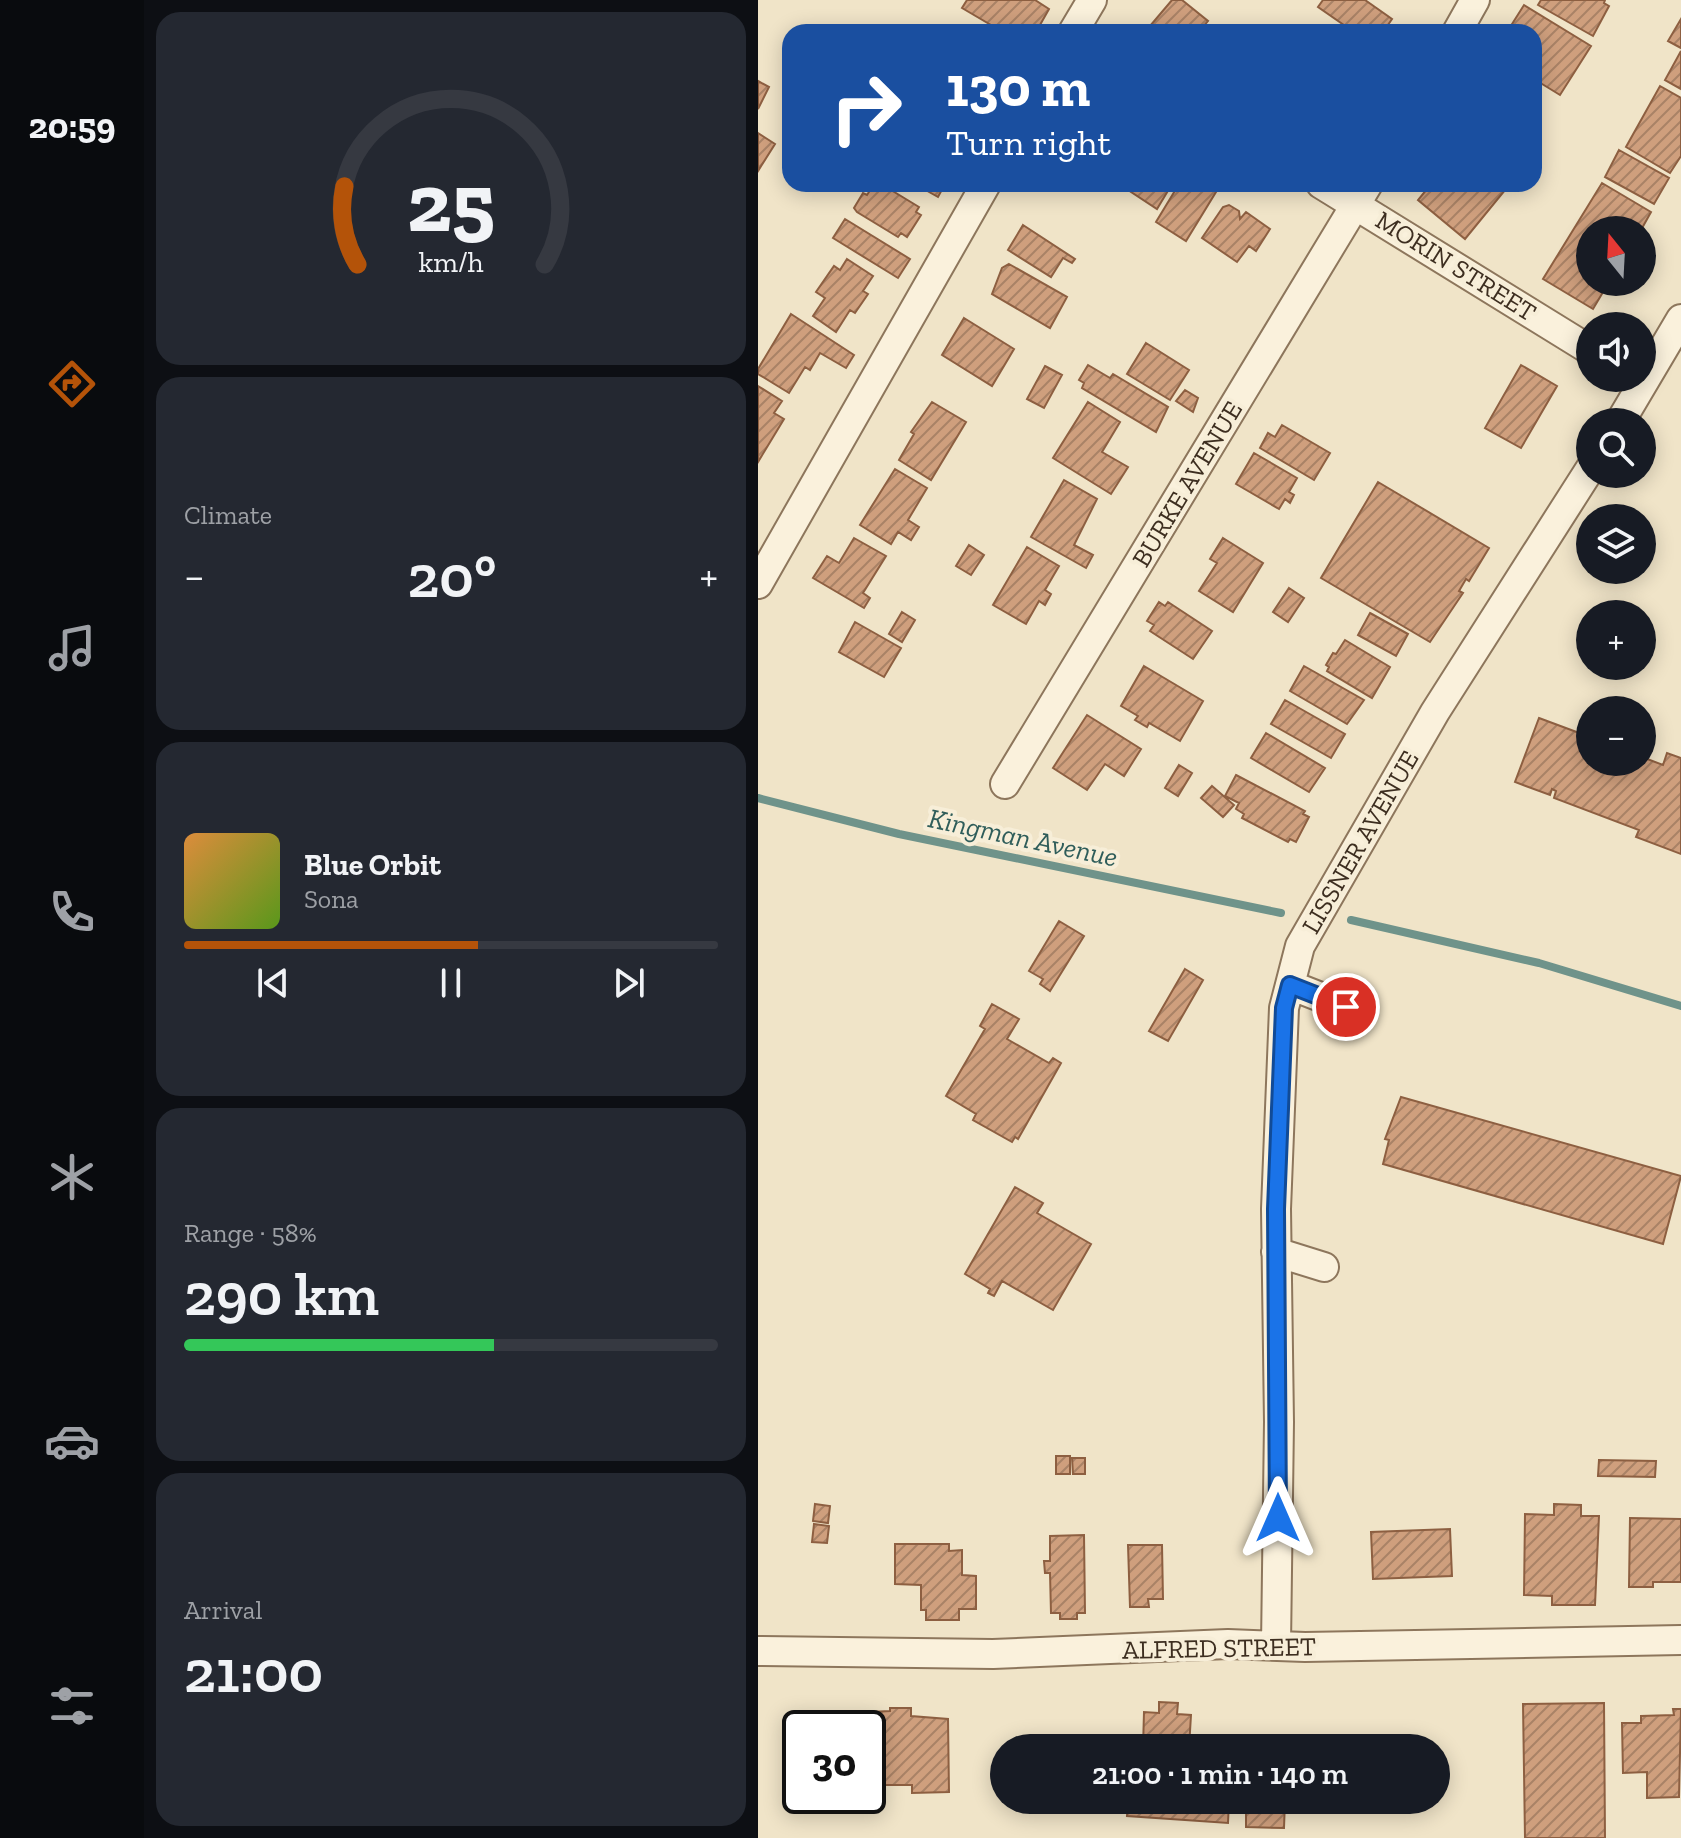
<!DOCTYPE html>
<html lang="en">
<head>
<meta charset="utf-8">
<style>
  body { margin:0; font-family:"Zilla Slab",serif; background:#242831; color:#f1f3f6; height:100vh; display:flex; flex-direction:column; font-size:30px; white-space:nowrap }
  * { box-sizing:border-box; margin:0 }
  p { font-size:26px; color:#9ea1a6 }
  .icon { flex:none; width:44px; height:44px; fill:none; stroke:currentColor; stroke-width:2; stroke-linecap:round; stroke-linejoin:round }
  .map { position:relative; flex:1; overflow:hidden }
  .details { display:flex; flex-direction:column; gap:12px; padding:12px; background:#0d0f14; width:614px }
  .details>* { flex:none }
  .banner { position:absolute; left:24px; top:24px; width:760px; height:168px; border-radius:24px; box-shadow:0 4px 20px #0003; background:#1a4fa0; color:#fff; overflow:hidden }
  .needle { width:52px; rotate:342deg }
  .tools { position:absolute; left:818px; top:216px; display:grid; gap:16px }
  .tools a { display:grid; place-items:center; width:80px; height:80px; border-radius:50%; background:#171b24; box-shadow:0 4px 20px #0003; font-size:40px }
  .speed { position:absolute; left:24px; top:1710px; display:flex; gap:16px; font-size:40px; font-weight:700; text-align:center }
  .speed>* { display:grid; place-content:center; width:104px; height:104px; border-radius:50%; background:#171b24; box-shadow:0 4px 20px #0003; line-height:1 }
  .speed .limit { border:4px solid #111; border-radius:12px; background:#fff; color:#111 }
  .pin { position:absolute; display:grid; place-items:center; width:68px; height:68px; color:#fff; margin:-34px; border:4px solid #fff; border-radius:50%; box-shadow:0 2px 8px #0007 }
  .me { position:absolute; width:88px; margin:-44px; rotate:0deg; stroke-linejoin:round; filter:drop-shadow(0 0 6px #0008) }
  .turn { display:flex; align-items:center; gap:28px; height:168px; padding:0 32px; font-size:36px }
  .turn .icon { width:104px; height:104px; stroke-width:2.5 }
  .turn b { display:block; font-size:56px; line-height:68px }
  .big { font-size:60px; font-weight:600; line-height:1.1 }
  .details .tile { flex:1; display:flex; flex-direction:column; justify-content:center; gap:12px; min-width:0; padding:0 28px; border-radius:24px; background:#242831 }
  .details .dial { align-items:center; gap:0 }
  .dial svg { height:208px; overflow:visible; fill:none; stroke:#363941; stroke-width:7; stroke-linecap:round; text-anchor:middle }
  .dial text { fill:#f1f3f6; stroke:none }
  .song { display:flex; align-items:center; gap:24px }
  .cover { width:96px; height:96px; border-radius:12px; background:linear-gradient(135deg,hsl(30 70% 55%),hsl(90 70% 35%)) }
  .played { height:8px; border-radius:4px; background:linear-gradient(90deg,#b45309 55%,#363941 55%) }
  .keys { display:flex; justify-content:space-around; direction:ltr }
  .heat { display:flex; justify-content:space-between; align-items:center; font-size:44px; direction:ltr }
  .charge { height:12px; border-radius:6px; background:linear-gradient(90deg,#34c759 58%,#363941 0) }
  .trip { position:absolute; left:232px; top:1734px; width:460px; height:80px; border-radius:40px; background:#171b24; box-shadow:0 4px 20px #0003; font-weight:600; line-height:80px; text-align:center }
  main { display:flex; flex:1; min-height:0 }
  .dock { display:flex; flex-direction:column; width:144px; justify-content:space-around; align-items:center; background:#090b0e; color:#9ea1a6 }
  .dock .icon { width:56px; height:56px }
  .dock .selected { color:#b45309 }
  .dock b { font-size:36px; color:#f1f3f6 }
  .map>svg:first-child { display:block }
  .lines { fill:none; stroke-linecap:round; stroke-linejoin:round }
  .stream { stroke:#6f938a; stroke-width:8 }
  .building { fill:url(#building-hatch); stroke:#8d5f41; stroke-width:2 }
  .minor-casing { stroke:#8d765c; stroke-width:32 }
  .minor { stroke:#faf1dc; stroke-width:28 }
  .route-casing { stroke:#114b97; stroke-width:20 }
  .route { stroke:#1a73e8; stroke-width:14 }
  .labels { text-anchor:middle; stroke-width:8; stroke-linejoin:round; paint-order:stroke }
  .street-label { font-size:26px; fill:#3d2e20; stroke:#f7eed8 }
  .water-label { font-size:28px; font-style:italic; fill:#2f5d5a; stroke:#f7eed8 }
</style>
</head>
<body>
<main>
<nav class="dock">
<b>20:59</b>
<svg class="icon selected" aria-label="directions" viewBox="0 0 24 24"><path d="M12 3l9 9-9 9-9-9zM9 14v-3h6M13 9l2 2-2 2"/></svg>
<svg class="icon" aria-label="music" viewBox="0 0 24 24"><path d="M9 18V5l10-2v13"/><circle cx="6" cy="18" r="3"/><circle cx="16" cy="16" r="3"/></svg>
<svg class="icon" aria-label="phone" viewBox="0 0 24 24"><path d="M5 4h4l2 5-3 2q2 4 5 5l2-3 5 2v4C11 20 4 13 5 4z"/></svg>
<svg class="icon" aria-label="climate" viewBox="0 0 24 24"><path d="M12 3v18M4 7l16 10M4 17L20 7"/></svg>
<svg class="icon" aria-label="car" viewBox="0 0 24 24"><path d="M5 17H2v-5l4-1 3-4h7l3 4 3 1v5h-3M9 17h6M6 11h13"/><circle cx="7" cy="17" r="2"/><circle cx="17" cy="17" r="2"/></svg>
<svg class="icon" aria-label="filters" viewBox="0 0 24 24"><path d="M4 7h16M4 17h16"/><circle cx="9" cy="7" r="2"/><circle cx="15" cy="17" r="2"/></svg>
</nav>
<section class="details">
<div class="tile dial"><svg viewBox="0 0 100 80">
<path d="M14 69A42 42 0 1 1 86 69"/>
<path d="M14 69A42 42 0 0 1 9 39" stroke="#b45309"/>
<text x="50" y="56" font-size="32" font-weight="700">25</text>
<text x="50" y="72" font-size="11">km/h</text>
</svg></div>
<div class="tile"><p>Climate</p>
<div class="heat"><a>−</a><b class="big">20°</b><a>+</a></div>
</div>
<div class="tile">
<div class="song"><i class="cover"></i><div><b>Blue Orbit</b><p>Sona</p></div></div>
<div class="played"></div>
<div class="keys"><svg class="icon" aria-label="previous" viewBox="0 0 24 24"><path d="M18 5L8 12l10 7zM5 5v14"/></svg><svg class="icon" aria-label="pause" viewBox="0 0 24 24"><path d="M8 5v14M16 5v14"/></svg><svg class="icon" aria-label="next" viewBox="0 0 24 24"><path d="M6 5l10 7-10 7zM19 5v14"/></svg></div>
</div>
<div class="tile"><p>Range · 58%</p><b class="big">290 km</b><div class="charge"></div></div>
<div class="tile"><p>Arrival</p><b class="big">21:00</b></div>
</section>
<div class="map">
<svg width="923" height="1838" viewBox="0 0 923 1838">
  <defs>
    <pattern id="building-hatch" width="6" height="6" patternUnits="userSpaceOnUse" patternTransform="scale(2)"><rect width="6" height="6" fill="#cf9f7d"/><path d="M-1 1l2-2M0 6l6-6M5 7l2-2" fill="none" stroke="#a98266"/></pattern>
  </defs>
  <rect width="100%" height="100%" fill="#f0e4c8"/>
  <g class="lines">
    <!-- stream -->
    <path class="stream" d="M0,798L141,834L523,913
      M593,920L781,963L923,1006"/>
  </g>
  <!-- building -->
  <path class="building" d="M209,0H277L291,9L278,32H245L204,8Z
    M414,0H424L450,21L441,32H398L392,26Z
    M565,0H607L634,19L625,32H596L560,7Z
    M783,0H847L846,3L851,6L835,36L780,5Z
    M766,5L833,46L802,95L776,79V32H749Z
    M923,19V48L910,41Z
    M923,51V89L907,80Z
    M0,81L11,87L0,109Z
    M902,86L923,98V156L912,173L868,147Z
    M0,133L17,144L0,171Z
    M861,150L911,178L896,204L847,177Z
    M844,183L893,212L883,230H832V282H851L835,309L785,279Z
    M116,184H123L161,207L158,212L163,215L149,237L143,233L140,237L99,212L96,208L105,193L109,195Z
    M157,184H187L180,197Z
    M361,184H414L399,209Z
    M421,184L461,187L428,241L398,222Z
    M673,184H752L707,239L660,200Z
    M471,205L481,211L482,219L488,212L512,229L498,251L491,246L479,262L444,238L465,207Z
    M87,219L152,259L140,278L75,238Z
    M265,225L317,259L314,263L305,258L293,277L250,250Z
    M89,259L115,276L105,291L110,294L97,313L92,310L78,332L55,316L67,298L58,292L76,266L82,270Z
    M251,264L309,297L292,328L234,294L244,268Z
    M33,314L96,355L88,368L62,353L52,370L47,367L31,393L0,374V369Z
    M206,318L256,349L234,386L184,355Z
    M388,343L431,370L412,400L369,374Z
    M330,365L352,378L355,374L410,407L398,432L324,388L326,383L321,380Z
    M763,365L799,386L763,448L727,428Z
    M287,366L304,375L286,408L269,399Z
    M0,386L24,401L16,413L26,419L0,462Z
    M427,390L440,398L435,412L418,401Z
    M174,402L208,422L173,480L141,460L156,434L153,432Z
    M330,402L362,422L344,452L370,467L353,494L295,458Z
    M524,425L572,453L556,480L502,448L510,433L517,437Z
    M496,453L539,478L531,492L536,495L532,503L527,499L521,509L478,484Z
    M137,469L169,488L150,520L161,527L153,540L140,532L133,544L102,525Z
    M306,480L339,499L316,545L335,555L328,568L273,537Z
    M620,482L731,548L711,581L708,579L701,591L705,593L672,642L563,578Z
    M96,538L128,556L105,593L112,598L106,608L55,578L69,556L81,563Z
    M465,538L505,563L475,612L441,591L459,563L452,559Z
    M211,545L226,555L213,575L198,566Z
    M269,547L301,566L287,590L293,594L287,605L281,601L268,624L235,605Z
    M531,588L546,598L530,622L515,612Z
    M401,602L407,606L410,602L454,631L435,659L392,631L396,625L389,621Z
    M144,612L157,620L144,642L131,634Z
    M612,613L650,634L638,656L600,635Z
    M97,622L143,648L126,677L81,652Z
    M587,640L632,667L614,698L569,671L571,667L568,665L575,653L578,654Z
    M386,666L445,701L422,741L391,723L389,727L377,720L380,716L363,706Z
    M546,666L606,700L589,724L532,691Z
    M527,700L587,734L573,758L513,724Z
    M329,715L383,749L366,776L347,764L329,790L295,768Z
    M781,718L832,737V762H884V757L905,765L909,753L923,758V854L878,837L881,830L796,798L798,791L794,789L792,795L757,782Z
    M508,733L567,768L551,792L493,758Z
    M421,765L434,773L420,796L407,788Z
    M478,775L547,811L545,814L551,817L538,842L532,839L530,842L484,818L486,814L478,809L481,803L467,796Z
    M454,786L476,805L465,817L443,798Z
    M301,921L326,936L292,991L282,984L285,979L271,971Z
    M427,969L445,980L410,1041L391,1031Z
    M234,1004L261,1019L249,1039L291,1063L295,1058L303,1063L260,1139L257,1137L254,1142L215,1120L218,1114L188,1096L227,1029L222,1026Z
    M643,1097L923,1176L905,1244L625,1164L631,1140L627,1139Z
    M257,1187L285,1203L279,1213L333,1244L295,1310L244,1281L236,1296L230,1293L232,1289L207,1274Z
    M298,1456H312V1474H298Z
    M314,1458H327V1474H315Z
    M841,1460L898,1461L897,1477L840,1476Z
    M57,1504L72,1506L70,1523L55,1521Z
    M796,1504L823,1505V1516H841L837,1605H794V1596L766,1595L767,1514L796,1515Z
    M872,1518L923,1519V1582H895V1587H871Z
    M56,1524L71,1526L69,1543L54,1542Z
    M692,1529L694,1576L615,1579L613,1532Z
    M326,1535L327,1613H319V1619H302V1613H293L292,1573H287L286,1561H292V1536Z
    M137,1544H191V1551L204,1550V1575L218,1576V1609H201V1620H168V1610H163V1585L137,1584Z
    M370,1545H404L405,1599H390L391,1607H372Z
    M401,1702L420,1703L419,1714L433,1715L431,1748H385L386,1712L401,1713Z
    M846,1703L847,1838H767L765,1704Z
    M132,1708H153V1716L190,1719L191,1792L154,1793V1785H113L112,1712L132,1711Z
    M915,1709H923L921,1797L889,1798V1772L865,1773L864,1723H883V1716L916,1715Z
    M370,1800H471L470,1823L369,1816Z
    M488,1800H527L526,1828L488,1827Z"/>
  <g class="lines">
    <!-- minor casing -->
    <g class="minor-casing">
      <path id="minor" d="M315,32L334,0
        M699,32L717,0
        M563,184L832,350
        M862,422L923,319
        M0,584L228,184
        M247,784L610,184
        M532,985L588,1007
        M518,1252L566,1267
        M518,1645L521,1422L518,1209L526,1008L542,946L677,712L832,469
        M0,1651L235,1654L470,1644L547,1647L923,1640"/>
    </g>
    <!-- minor -->
    <use href="#minor" class="minor"/>
  </g>
  <g class="lines">
    <!-- route casing -->
    <g class="route-casing">
      <path id="route" d="M520,1518L518,1209L526,1008L532,985L588,1007"/>
    </g>
    <!-- route -->
    <use href="#route" class="route"/>
  </g>
  <g class="labels">
    <!-- street labels -->
    <g class="street-label">
      <text transform="translate(698 266) rotate(32)" y="9">MORIN STREET</text>
      <text transform="translate(429 484) rotate(-59)" y="9">BURKE AVENUE</text>
      <text transform="translate(602 842) rotate(-60)" y="9">LISSNER AVENUE</text>
      <text transform="translate(461 1648) rotate(-1)" y="9">ALFRED STREET</text>
    </g>
    <!-- water labels -->
    <g class="water-label">
      <text transform="translate(265 837) rotate(12)" y="10">Kingman Avenue</text>
    </g>
  </g>
</svg>
<div class="tools">
<a><svg class="needle" viewBox="-14 -14 28 28"><path d="M0-13l5 13h-10z" fill="#e53935"/><path d="M0 13l5-13h-10z" fill="#9ea1a6"/></svg></a>
<a><svg class="icon" aria-label="sound" viewBox="0 0 24 24"><path d="M4 9h4l5-4v14l-5-4H4zM17 9q2 3 0 6"/></svg></a>
<a><svg class="icon" aria-label="search" viewBox="0 0 24 24"><circle cx="10" cy="10" r="6"/><path d="M15 15l6 6"/></svg></a>
<a><svg class="icon" aria-label="layers" viewBox="0 0 24 24"><path d="M12 4l9 5-9 5-9-5zM3 14l9 5 9-5"/></svg></a>
<a>+</a>
<a>−</a>
</div>
<div class="speed"><div class="limit">30</div></div>
<div class="pin" style="left:588px;top:1007px;background:#d93025"><svg class="icon" aria-label="arrive" viewBox="0 0 24 24"><path d="M6 21V4h12l-3 4 3 4H6"/></svg></div>
<svg class="me" style="left:520px;top:1518px" viewBox="-20 -20 40 40"><path d="M0-17L14 15 0 8-14 15z" fill="#1a73e8" stroke="#fff" stroke-width="4"/></svg>
<div class="trip">21:00 · 1 min · 140 m</div>
<div class="banner">
<div class="turn"><svg class="icon" aria-label="right" viewBox="0 0 24 24"><path d="M7 20v-9h11M14 6l5 5-5 5"/></svg><div><b>130 m</b>Turn right</div></div>
</div>
</div>
</main>
</body>
</html>
